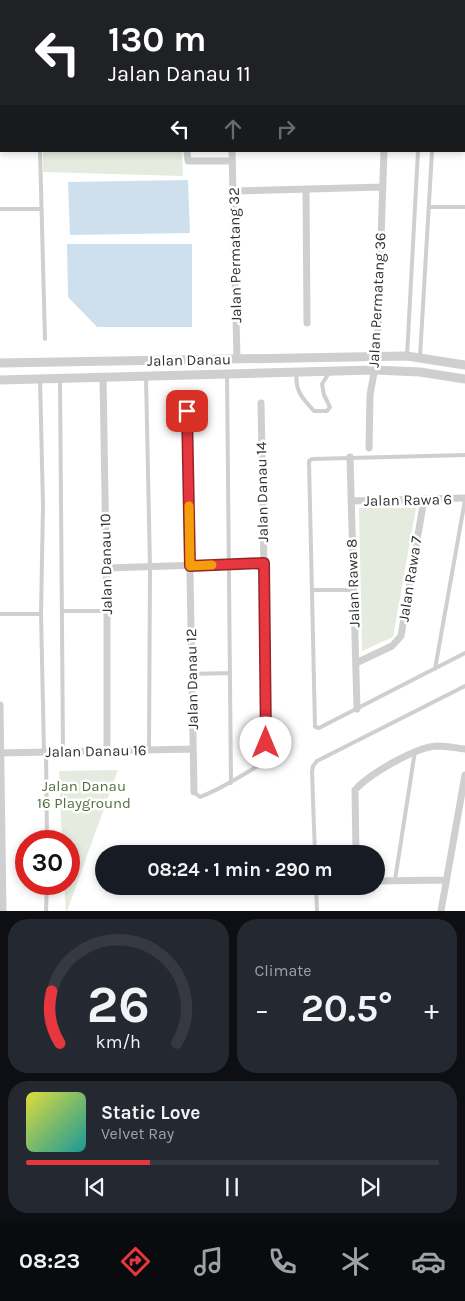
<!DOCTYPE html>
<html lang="en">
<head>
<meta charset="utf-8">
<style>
  body { margin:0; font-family:Karla,sans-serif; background:#242831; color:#f1f3f6; height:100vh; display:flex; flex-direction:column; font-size:19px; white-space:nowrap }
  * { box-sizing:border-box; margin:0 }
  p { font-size:16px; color:#9ea1a6 }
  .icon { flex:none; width:28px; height:28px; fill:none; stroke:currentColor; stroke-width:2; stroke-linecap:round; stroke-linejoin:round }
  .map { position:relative; height:911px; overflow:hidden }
  .sheet { display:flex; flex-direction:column; gap:8px; padding:8px; background:#0d0f14; flex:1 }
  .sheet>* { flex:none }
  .guide { position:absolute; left:0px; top:0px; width:465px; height:152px; box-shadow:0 2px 8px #0003; background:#202124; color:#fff; overflow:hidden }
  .speed { position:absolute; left:15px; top:830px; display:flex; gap:10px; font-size:25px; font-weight:700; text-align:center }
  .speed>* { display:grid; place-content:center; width:65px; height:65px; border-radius:50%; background:#171b24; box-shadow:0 2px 8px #0003; line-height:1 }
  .speed .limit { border:8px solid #d22; background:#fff; color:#111 }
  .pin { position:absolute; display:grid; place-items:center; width:42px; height:42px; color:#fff; margin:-21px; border-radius:10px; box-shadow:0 2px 8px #0006 }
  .me { position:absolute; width:55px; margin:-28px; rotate:0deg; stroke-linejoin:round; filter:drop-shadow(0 0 4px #0008) }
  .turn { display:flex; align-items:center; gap:18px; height:105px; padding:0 25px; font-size:22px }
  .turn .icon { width:65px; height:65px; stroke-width:2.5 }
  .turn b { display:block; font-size:35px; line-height:42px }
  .lanes { display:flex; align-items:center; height:48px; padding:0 25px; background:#0003; justify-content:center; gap:25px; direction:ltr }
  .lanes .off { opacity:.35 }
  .big { font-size:38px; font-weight:700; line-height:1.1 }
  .sheet .card { flex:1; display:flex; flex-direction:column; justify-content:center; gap:8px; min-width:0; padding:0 18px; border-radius:20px; background:#242831 }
  .sheet .dial { align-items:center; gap:0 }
  .dial svg { height:130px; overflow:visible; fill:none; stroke:#363941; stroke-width:7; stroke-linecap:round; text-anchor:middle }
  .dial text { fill:#f1f3f6; stroke:none }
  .song { display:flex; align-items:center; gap:15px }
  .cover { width:60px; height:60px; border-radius:8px; background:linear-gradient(135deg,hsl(60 70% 55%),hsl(180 70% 35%)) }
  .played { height:5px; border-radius:2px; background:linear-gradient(90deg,#e6373e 30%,#363941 30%) }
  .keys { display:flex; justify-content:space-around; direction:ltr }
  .heat { display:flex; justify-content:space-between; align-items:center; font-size:28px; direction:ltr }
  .sheet .tiles { flex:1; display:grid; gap:8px; grid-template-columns:1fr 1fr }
  .card:last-child { grid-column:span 2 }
  .trip { position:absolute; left:95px; top:845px; width:290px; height:50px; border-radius:25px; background:#171b24; box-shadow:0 2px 8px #0003; font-weight:700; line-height:50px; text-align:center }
  .menu { display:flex; height:80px; justify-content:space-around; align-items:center; background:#090b0e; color:#9ea1a6 }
  .menu .icon { width:35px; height:35px }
  .menu .active { color:#e6373e }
  .menu b { font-size:22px; color:#f1f3f6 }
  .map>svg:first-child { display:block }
  .green { fill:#e5ebde }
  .water { fill:#cee0ee }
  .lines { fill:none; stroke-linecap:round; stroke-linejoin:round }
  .service { stroke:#cfcfcf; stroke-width:4 }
  .minor { stroke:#cfcfcf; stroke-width:7 }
  .tertiary { stroke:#cfcfcf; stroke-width:9 }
  .route-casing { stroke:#962428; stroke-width:12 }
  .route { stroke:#e6373e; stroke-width:9 }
  .slow { stroke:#f59e0b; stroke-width:9 }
  .labels { text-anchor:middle; stroke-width:5; stroke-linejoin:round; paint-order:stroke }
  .street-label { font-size:15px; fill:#323232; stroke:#fff }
  .park-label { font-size:15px; fill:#536f3e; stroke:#fff }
</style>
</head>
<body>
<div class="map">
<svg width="465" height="911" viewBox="0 0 465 911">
  <rect width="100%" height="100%" fill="#fff"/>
  <!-- green -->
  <path class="green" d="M43,151H182L183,176L43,172Z
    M359,508H416L393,637L362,651Z
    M118,770L67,911H66L64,884H69V841H62L59,771Z"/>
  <!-- water -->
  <path class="water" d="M188,180L190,233L70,235L68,182Z
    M67,244H192V327H97L68,297Z"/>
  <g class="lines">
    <!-- service -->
    <path class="service" d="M36,0V1
      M118,0V1
      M206,0V1
      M375,1L403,0
      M40,151L45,339
      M429,207H465
      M0,209H42
      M407,356L418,151
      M420,357L432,151
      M297,373C294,390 303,399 314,411H327L330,407L324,395L322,384L329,373
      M227,375L231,783
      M146,377L150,567L149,750
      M40,379L43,506L41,614L44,752
      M60,379L63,751
      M465,455L312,459L309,461L315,727L319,728L465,653
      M312,590H354
      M62,611H107
      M0,614H41
      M435,669L465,500
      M191,674L230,673
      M46,752L47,841
      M194,792L200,797C224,788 244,774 266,761
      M315,854L312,772L313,766L317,761L465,686
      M395,880L415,751
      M316,886L317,911
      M46,911L47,884"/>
    <!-- minor -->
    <path class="minor" d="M79,0V1
      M164,0V1
      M250,0V1
      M291,0V1
      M416,1L417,0
      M464,57H465
      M0,62L1,60
      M187,151L188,161H232
      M232,151L237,359
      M306,189L307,323
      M233,191L383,187
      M103,378L107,611V751
      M261,403L266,674V761
      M187,411L194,792
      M369,448L370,395L377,356L384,151
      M350,457L357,709
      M351,501L465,498
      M106,568L264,563
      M356,663L392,646L401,636L424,499
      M0,705L3,911
      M0,753L193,749
      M356,854L355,790C369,774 416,747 437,746C446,746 456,748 465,749
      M376,881L446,880
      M441,911L465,775"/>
    <!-- tertiary -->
    <path class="tertiary" d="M0,363L407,356L465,365
      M0,380L374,370L420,372L465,379"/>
  </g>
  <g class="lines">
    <!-- route casing -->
    <g class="route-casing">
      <path id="route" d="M187,411L190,566L264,563L266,743"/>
    </g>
    <!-- route -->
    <use href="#route" class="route"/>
    <!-- slow -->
    <path class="slow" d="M189,506L190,566L212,565"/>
  </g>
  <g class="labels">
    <!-- street labels -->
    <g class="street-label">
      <text transform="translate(235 255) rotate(-91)" y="5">Jalan Permatang 32</text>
      <text transform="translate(377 300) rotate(-87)" y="5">Jalan Permatang 36</text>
      <text transform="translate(189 360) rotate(-1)" y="5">Jalan Danau</text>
      <text transform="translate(262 492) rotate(-91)" y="5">Jalan Danau 14</text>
      <text transform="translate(408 500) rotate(-1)" y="5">Jalan Rawa 6</text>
      <text transform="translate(106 564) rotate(-91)" y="5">Jalan Danau 10</text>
      <text transform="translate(410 579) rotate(-81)" y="5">Jalan Rawa 7</text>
      <text transform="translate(353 583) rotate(-92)" y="5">Jalan Rawa 8</text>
      <text transform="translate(192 679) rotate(-91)" y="5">Jalan Danau 12</text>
      <text transform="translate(96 751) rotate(-1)" y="5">Jalan Danau 16</text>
    </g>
    <!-- park labels -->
    <g class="park-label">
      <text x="84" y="791">Jalan Danau<tspan x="84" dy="17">16 Playground</tspan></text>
    </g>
  </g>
</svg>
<div class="speed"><div class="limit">30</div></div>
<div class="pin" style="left:187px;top:411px;background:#d93025"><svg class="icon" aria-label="arrive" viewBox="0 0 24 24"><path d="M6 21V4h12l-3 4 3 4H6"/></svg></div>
<svg class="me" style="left:266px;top:743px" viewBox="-20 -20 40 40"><circle r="19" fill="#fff"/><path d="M0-13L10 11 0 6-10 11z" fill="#e6373e"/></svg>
<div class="trip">08:24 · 1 min · 290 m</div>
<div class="guide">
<div class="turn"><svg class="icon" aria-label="left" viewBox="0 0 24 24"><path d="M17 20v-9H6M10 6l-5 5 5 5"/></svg><div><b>130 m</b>Jalan Danau 11</div></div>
<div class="lanes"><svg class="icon" aria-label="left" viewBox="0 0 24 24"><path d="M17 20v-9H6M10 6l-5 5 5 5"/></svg><svg class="icon off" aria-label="ahead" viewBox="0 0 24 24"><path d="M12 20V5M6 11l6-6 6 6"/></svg><svg class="icon off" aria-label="right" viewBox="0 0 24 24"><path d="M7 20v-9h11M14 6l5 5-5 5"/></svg></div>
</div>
</div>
<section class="sheet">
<div class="tiles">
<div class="card dial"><svg viewBox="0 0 100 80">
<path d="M14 69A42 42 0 1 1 86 69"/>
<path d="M14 69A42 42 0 0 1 9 37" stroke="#e6373e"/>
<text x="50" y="56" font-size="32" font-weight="700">26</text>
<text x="50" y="72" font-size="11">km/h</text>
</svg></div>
<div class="card"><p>Climate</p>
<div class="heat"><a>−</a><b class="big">20.5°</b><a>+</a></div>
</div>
<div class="card">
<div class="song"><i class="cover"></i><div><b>Static Love</b><p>Velvet Ray</p></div></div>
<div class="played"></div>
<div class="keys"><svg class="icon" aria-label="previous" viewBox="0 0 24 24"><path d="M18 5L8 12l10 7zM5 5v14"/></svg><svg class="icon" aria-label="pause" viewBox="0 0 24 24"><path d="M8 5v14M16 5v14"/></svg><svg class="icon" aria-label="next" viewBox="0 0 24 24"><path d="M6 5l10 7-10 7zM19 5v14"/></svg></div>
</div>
</div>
</section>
<nav class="menu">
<b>08:23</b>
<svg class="icon active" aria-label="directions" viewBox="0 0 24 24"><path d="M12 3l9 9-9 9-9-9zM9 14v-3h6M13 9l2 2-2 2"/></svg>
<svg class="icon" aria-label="music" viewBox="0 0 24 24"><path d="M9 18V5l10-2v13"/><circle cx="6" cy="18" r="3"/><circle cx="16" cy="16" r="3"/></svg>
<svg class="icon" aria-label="phone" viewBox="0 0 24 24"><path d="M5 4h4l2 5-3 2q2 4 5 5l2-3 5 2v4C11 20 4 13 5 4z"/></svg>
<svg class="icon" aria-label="climate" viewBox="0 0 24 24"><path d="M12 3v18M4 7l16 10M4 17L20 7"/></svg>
<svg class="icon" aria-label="car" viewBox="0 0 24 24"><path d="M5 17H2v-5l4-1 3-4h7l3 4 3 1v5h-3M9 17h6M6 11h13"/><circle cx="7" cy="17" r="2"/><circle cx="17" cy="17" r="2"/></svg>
</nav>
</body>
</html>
